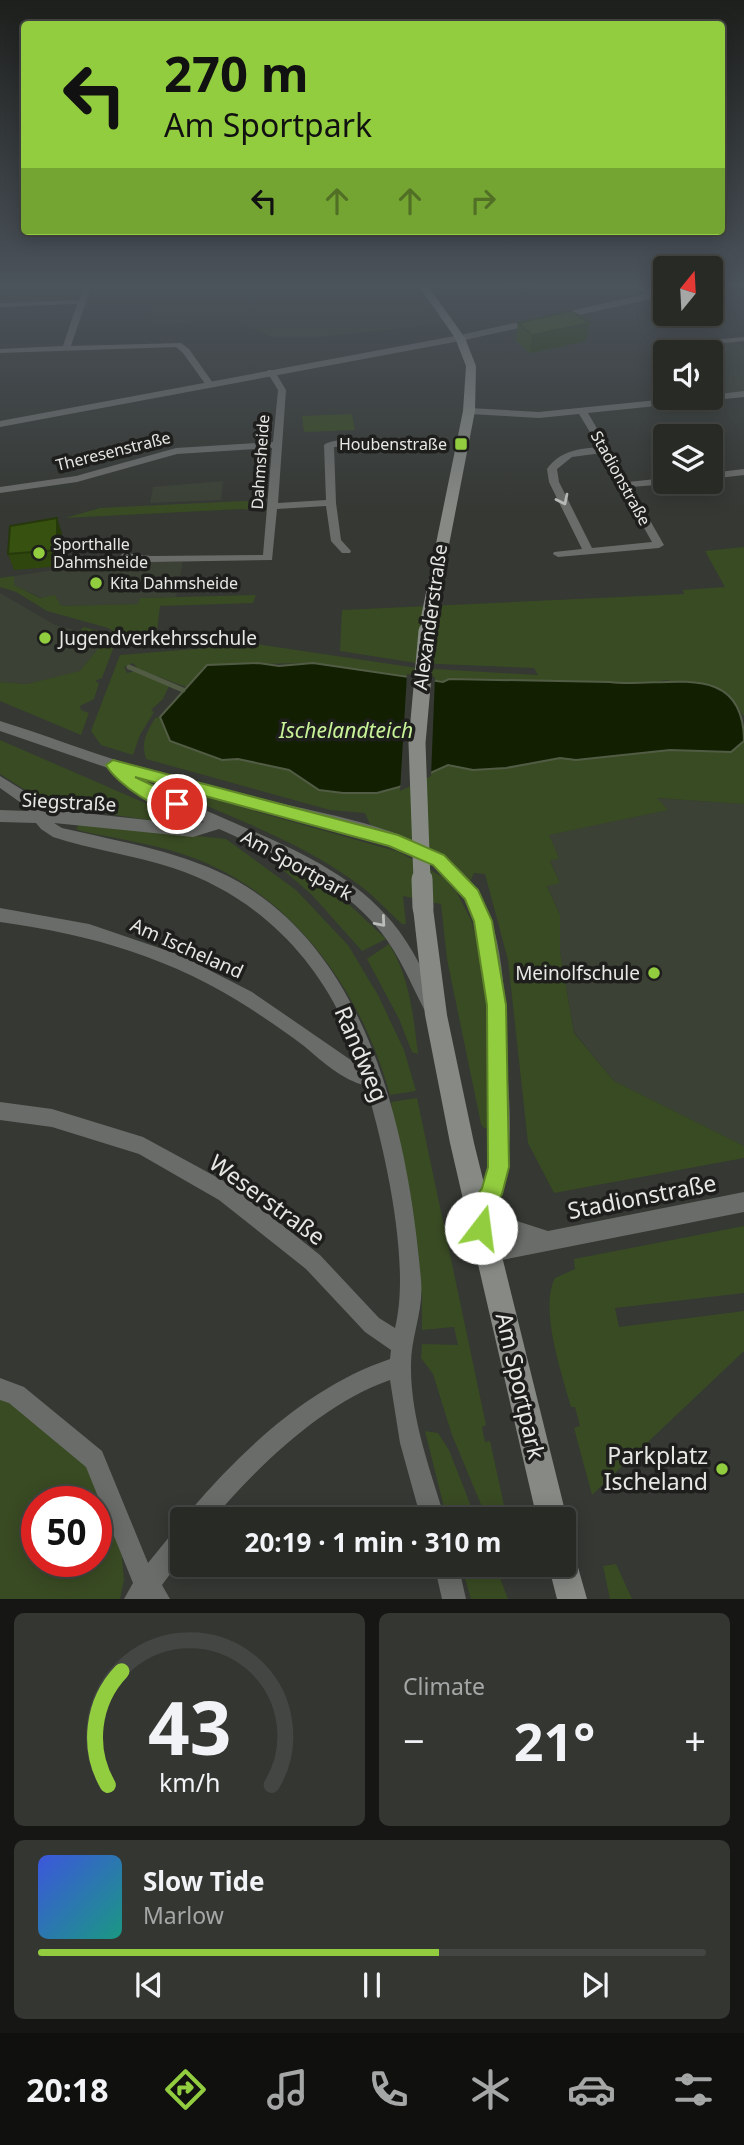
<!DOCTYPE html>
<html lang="en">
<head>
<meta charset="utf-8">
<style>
  body { margin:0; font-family:"Noto Sans",sans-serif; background:#343632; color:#f1f3f6; height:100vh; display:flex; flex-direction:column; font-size:26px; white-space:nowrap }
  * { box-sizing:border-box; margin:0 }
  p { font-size:23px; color:#a5a7a7 }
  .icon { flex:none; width:38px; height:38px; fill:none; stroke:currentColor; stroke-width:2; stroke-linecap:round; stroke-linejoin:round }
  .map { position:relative; height:1599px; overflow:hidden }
  .drawer { display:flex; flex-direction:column; gap:14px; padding:14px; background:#161715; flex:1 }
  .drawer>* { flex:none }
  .banner { position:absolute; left:21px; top:21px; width:704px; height:214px; border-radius:7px; box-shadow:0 4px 18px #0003,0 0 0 2px #444643; background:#92cd3f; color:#111; overflow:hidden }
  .needle { width:46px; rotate:18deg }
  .controls { position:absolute; left:653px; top:256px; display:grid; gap:14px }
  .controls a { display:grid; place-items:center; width:70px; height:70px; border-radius:7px; background:#282a26; box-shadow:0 4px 18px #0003,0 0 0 2px #444643; font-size:35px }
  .speed { position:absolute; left:21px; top:1486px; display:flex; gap:14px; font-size:35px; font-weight:700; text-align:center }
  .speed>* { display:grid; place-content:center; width:91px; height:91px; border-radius:50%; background:#282a26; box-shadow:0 4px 18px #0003,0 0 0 2px #444643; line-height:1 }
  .speed .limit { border:10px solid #d22; background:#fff; color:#111 }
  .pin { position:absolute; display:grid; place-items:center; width:60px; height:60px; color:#fff; margin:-30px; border:4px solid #fff; border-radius:50%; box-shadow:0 2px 7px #0007 }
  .me { position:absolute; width:77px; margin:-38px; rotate:15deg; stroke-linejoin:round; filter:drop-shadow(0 0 5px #0008) }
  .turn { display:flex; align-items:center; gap:24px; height:147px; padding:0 28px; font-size:32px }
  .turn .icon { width:91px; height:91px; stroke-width:2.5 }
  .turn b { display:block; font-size:49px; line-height:60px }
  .lanes { display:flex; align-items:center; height:66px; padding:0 28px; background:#0003; justify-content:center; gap:35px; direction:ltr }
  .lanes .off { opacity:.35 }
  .big { font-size:52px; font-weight:700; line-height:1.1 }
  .drawer .widget { flex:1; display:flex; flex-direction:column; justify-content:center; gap:10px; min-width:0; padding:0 24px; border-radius:10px; background:#343632 }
  .drawer .dial { align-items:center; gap:0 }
  .dial svg { height:182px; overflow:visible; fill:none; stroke:#444643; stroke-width:7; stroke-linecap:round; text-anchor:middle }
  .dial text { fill:#f1f3f6; stroke:none }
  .song { display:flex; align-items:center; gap:21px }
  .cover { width:84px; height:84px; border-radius:10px; background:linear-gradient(135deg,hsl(230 70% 55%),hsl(170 70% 35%)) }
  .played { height:7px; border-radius:4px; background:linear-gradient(90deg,#92cd3f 60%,#444643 60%) }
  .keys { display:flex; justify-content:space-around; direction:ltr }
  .heat { display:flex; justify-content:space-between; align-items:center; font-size:38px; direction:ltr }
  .drawer .tiles { flex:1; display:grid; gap:14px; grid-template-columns:1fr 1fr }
  .widget:last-child { grid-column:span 2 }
  .trip { position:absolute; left:170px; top:1507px; width:406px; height:70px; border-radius:7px; background:#282a26; box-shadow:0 4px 18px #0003,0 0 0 2px #444643; font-weight:700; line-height:70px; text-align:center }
  .dock { display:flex; height:112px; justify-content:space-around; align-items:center; background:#10110f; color:#a5a7a7 }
  .dock .icon { width:49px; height:49px }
  .dock .on { color:#92cd3f }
  .dock b { font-size:32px; color:#f1f3f6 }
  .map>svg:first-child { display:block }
  .built { fill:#3b4135 }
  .green { fill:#394b23; fill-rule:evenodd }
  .water { fill:#122001; stroke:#525c45; stroke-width:2 }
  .pier { fill:#353833 }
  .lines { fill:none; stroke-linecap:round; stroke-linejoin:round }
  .stream { stroke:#525c45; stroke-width:5 }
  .minor { fill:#6a6c69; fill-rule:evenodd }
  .tertiary { fill:#6a6c69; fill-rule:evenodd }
  .secondary { fill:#868984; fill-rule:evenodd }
  .secondary-bridge-far2 { stroke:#868984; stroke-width:13 }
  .secondary-bridge-far1 { stroke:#868984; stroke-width:17 }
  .secondary-bridge { stroke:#868984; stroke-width:21 }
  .wall { fill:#2f460e }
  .shaded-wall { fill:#26390b }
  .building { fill:#375110; stroke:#26390b; stroke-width:2 }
  .oneway { stroke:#bbbdb9 }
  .route { fill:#92cd3f; stroke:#5f8529; stroke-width:2 }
  .poi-dot { fill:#92cd3f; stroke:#1e1f1c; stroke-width:2.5 }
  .labels { text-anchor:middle; stroke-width:7; stroke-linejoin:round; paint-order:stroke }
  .far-poi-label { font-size:16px; fill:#e6e8e4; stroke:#1e1f1c; text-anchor:start }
  .far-street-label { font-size:16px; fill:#e6e8e4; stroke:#1e1f1c }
  .street-label { font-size:19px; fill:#e6e8e4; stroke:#1e1f1c }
  .poi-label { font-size:19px; fill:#e6e8e4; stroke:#1e1f1c; text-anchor:start }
  .water-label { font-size:21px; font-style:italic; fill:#c7f298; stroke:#1e1f1c }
  .near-street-label { font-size:23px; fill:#e6e8e4; stroke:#1e1f1c }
  .near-poi-label { font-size:23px; fill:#e6e8e4; stroke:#1e1f1c; text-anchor:end }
</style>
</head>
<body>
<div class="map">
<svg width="744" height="1599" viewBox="0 0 744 1599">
  <rect width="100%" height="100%" fill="#353833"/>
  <!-- built -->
  <path class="built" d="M87,286H423L450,323L311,338H274L230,317L154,325L151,307L85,309L81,302Z
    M444,286H559L451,297Z
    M735,340L744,348V394L676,402L673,397H710V352H688L699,344Z
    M223,481L221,500L150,503L153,487Z
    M108,562H183L176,597L141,598L139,604L60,606L13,585L14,576Z
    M0,593L55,625L79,631L101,644L93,659L80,671L62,677L27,684L0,682Z
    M656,798L744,804V1146L614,1081L574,1032L560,952V915L547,885L560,883L550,860L559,857L548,835L667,810Z"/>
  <!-- green -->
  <path class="green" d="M0,286H79L74,298L69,300L0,302Z
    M352,414L355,430L304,432L302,416Z
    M243,501L256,502L268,511L242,509L65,518L100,508Z
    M744,547V717L736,704L667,680L635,685L610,682H443L313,663L207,665L186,687L138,669L133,663L124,667L127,673L136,671L169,686L163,699L151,710L154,712L140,735L133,755L101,745L91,731L120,655L256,644L417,668L538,675L534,668L416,663L340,651L342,610L684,594L683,590L725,587L705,551Z
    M14,576V585L40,598L55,595L61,606L138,604L140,598L256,595L253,603L160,606L155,648H139L108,628L47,611L16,592L0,587V578Z
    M84,627L105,633L113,649L102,678L95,681L99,683L94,699L80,706L81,710L89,713L81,735L0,701V682L27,684L80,671L101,645L79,631Z
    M160,717L162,725L203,753L222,760L238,759L289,770L319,790L343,793H377L399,787L448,765L473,770L506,768L561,758L576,760L671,750L730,752L744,741V804L657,798L668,810L549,835L559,858L550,861L560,883L547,886L560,915V952L574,1033L614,1081L744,1146V1158L554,1193L528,1143L508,960L485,874L474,873L469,884L373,831L365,813L330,810L146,759C141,742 146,734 155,718Z
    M0,740L191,823L189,826L61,807L33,795L0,774Z
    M173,788L399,852L443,877L457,893L471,920L482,960L488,1021L491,1128H484L481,1124L447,959L441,904L403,896L406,924H402C389,912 376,898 362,887C306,844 236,819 171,791Z
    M79,824L226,839L296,890L348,945L378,995L404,1050L416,1091L390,1095C362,992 293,894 191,857C156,844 117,839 81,831L76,829Z
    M259,849L339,895L386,939L362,951L312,895Z
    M389,944C410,978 413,1014 418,1054L412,1052L399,1019L367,959Z
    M417,1098L486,1425L482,1427L485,1442L490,1441L507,1519H487L452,1435L433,1374L421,1358L422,1344L458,1345L454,1327L422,1330V1296L391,1102Z
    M744,1226V1293L615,1308L619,1327L744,1311V1351L592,1495L574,1428L580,1426L575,1407H571C562,1374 539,1309 555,1278L575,1269L574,1259Z
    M0,1389L94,1459L122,1557L124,1580L120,1599H0ZM37,1502H96V1561H37Z
    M425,1431L438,1433L449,1450L476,1519H447Z
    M616,1564L632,1599H610L603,1566Z
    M461,1565H495L508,1599H471Z"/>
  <!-- water -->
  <path class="water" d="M258,663L279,666L313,663L443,682L449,679L610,682C662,689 744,657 744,741L731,752L670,750L576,760L560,758L506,768L473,770L448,765L399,787L377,793H343L319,790L289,770L238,759L222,760L170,741L160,717L207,665Z"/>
  <!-- pier -->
  <path class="pier" d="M407,674L435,677L431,776L400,791Z"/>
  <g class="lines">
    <!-- stream -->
    <path class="stream" d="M129,667L183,690"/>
    <!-- minor -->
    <path class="minor" d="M83,286H91L71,346L181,343L189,349L213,383L212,385H206L183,353L176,347L0,353V349L63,346L77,304L0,307V303L79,300Z
      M633,286H642L659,295L652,297Z
      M744,337V341L706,345L694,352H684L701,341Z
      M268,370H274L286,390L278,503L326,500L324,445C331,440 350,438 357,443L352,446L334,447L336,503L341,540L351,551L350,553H342L331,541L326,506L277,509L272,560L151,562L120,558L119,556L124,553L151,556L263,555L272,448L177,454L77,482L0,493V487L76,476L176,448L273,442L278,390L267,372Z
      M744,391V397L588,413L628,482L665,478V481H673L668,484L631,487L664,545L659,548L558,557L553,554L554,552L582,549L549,482L547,469C560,451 577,449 599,447L579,414L539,418L469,414L465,411L469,408L539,412L687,397H710V395ZM602,453L652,542L592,548L559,482L557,469L572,457Z
      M744,469V475L710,479V473Z
      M0,721C46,735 90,753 136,766C184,779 232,791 280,803C341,818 431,831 472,883C504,924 505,996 506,1047C508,1100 519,1159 492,1208L520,1222L548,1231L744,1192V1212L487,1263L480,1260L477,1253L480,1246L511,1238L472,1219L469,1212L486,1176L490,1156L492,1115L485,973L473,914L461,891L446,875L431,863L375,839L131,775C155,794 186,802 214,814C275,841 348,868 392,922C412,946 427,977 439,1006L437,1011L431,1014L425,1011C411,984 400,956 381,932C342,882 275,854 219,829L193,837L54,823L62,828C121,842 186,852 239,882C372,959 409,1140 421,1280C424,1310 411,1336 411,1364C410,1417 430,1469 445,1519H421L400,1443L390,1380C323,1403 258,1466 213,1519H186L190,1511C244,1448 310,1386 390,1359L391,1350L365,1332L306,1269L219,1200L139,1154L52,1127L0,1120V1102L52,1109L143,1137L233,1186L320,1255L379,1318L395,1328C411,1264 385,1150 366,1086C341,1079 324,1063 304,1046C287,1033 269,1021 251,1009C175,959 90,934 0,922V908L89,924L180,955L252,992L361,1067C332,973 267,899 173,868C134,855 92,850 53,837L41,829L36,823L0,822V810L28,811L24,805L0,788V776L34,797L44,812H75L193,825L204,822C170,807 132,797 108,768L0,731Z
      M0,1378L24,1387L102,1451L148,1563L174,1531L182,1527V1558L162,1585L170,1599H124L133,1583L86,1467L9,1403L0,1400Z
      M434,1564H458L466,1599H442Z"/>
    <!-- tertiary -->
    <path class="tertiary" d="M665,290V296L460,341L0,427V421L460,335Z"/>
    <!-- secondary -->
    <path class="secondary" d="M419,286H428L465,338L476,366L475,411L435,617L428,622L421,617L463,411L466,366L455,338Z
      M423,900L430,902L433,908L447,1015L474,1143L567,1519L564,1527V1519H537L450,1143L425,1015L413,908L416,902Z
      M564,1549L574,1553L587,1599H557L548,1564H564Z"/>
    <!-- secondary-bridge-far2 -->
    <path class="secondary-bridge-far2" d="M427,633L428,617"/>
    <!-- secondary-bridge-far1 -->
    <path class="secondary-bridge-far1" d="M422,880L417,743L427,631"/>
    <!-- secondary-bridge -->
    <path class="secondary-bridge" d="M422,879L423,908"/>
  </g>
  <!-- wall -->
  <path class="wall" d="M710,286H744L718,298L710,295Z
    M518,323H590L586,341L530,353L516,341Z
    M62,533V566L14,570L8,554Z"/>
  <!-- shaded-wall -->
  <path class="shaded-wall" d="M516,286H537V288L516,290Z
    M722,286H744V290L718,298Z
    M590,323L586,341L530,353L532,335Z
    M57,518L62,533V566L57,550Z"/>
  <!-- building -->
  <path class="building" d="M571,311L590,323L532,335L518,323Z
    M57,518V550L8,554L10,526Z"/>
  <!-- one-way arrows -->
  <defs><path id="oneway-chevron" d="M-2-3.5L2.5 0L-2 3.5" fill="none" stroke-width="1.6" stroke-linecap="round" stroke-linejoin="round" transform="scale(1.75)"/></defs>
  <g class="oneway">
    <use href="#oneway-chevron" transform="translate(563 500) rotate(64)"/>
    <use href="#oneway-chevron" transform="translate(381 922) rotate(49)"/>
  </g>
  <!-- sky -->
  <linearGradient id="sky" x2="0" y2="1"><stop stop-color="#1d1f1c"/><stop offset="0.56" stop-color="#4b535b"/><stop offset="1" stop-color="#4b535b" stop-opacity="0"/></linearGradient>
  <rect width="744" height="510" fill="url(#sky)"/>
  <!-- route -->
  <path class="route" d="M113,760L398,835L444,855L478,890L492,921L506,1005L509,1167L502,1194L490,1215L492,1228L489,1236L481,1239L473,1236L467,1212L482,1188L488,1167L487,1005L474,921L465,899L433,865L389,846L135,777L183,800V809C162,816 116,783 106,765Z"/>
  <!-- markers -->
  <g class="poi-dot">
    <rect x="454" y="437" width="14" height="14" rx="3.5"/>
    <circle cx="39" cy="553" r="7"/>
    <circle cx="96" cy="583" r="7"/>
    <circle cx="45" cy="638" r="7"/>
    <circle cx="654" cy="973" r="7"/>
    <circle cx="722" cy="1469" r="7"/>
  </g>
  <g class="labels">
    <!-- far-poi labels -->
    <g class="far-poi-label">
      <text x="447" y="450" text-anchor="end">Houbenstraße</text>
      <text x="53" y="550">Sporthalle<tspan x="53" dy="18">Dahmsheide</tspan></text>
      <text x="110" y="589">Kita Dahmsheide</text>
    </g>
    <!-- far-street labels -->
    <g class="far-street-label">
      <text transform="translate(113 451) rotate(-14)" y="6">Theresenstraße</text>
      <text transform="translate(260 462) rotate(-86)" y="6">Dahmsheide</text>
      <text transform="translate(621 478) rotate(61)" y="6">Stadionstraße</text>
    </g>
    <!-- street labels -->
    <g class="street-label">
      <text transform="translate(430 617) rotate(-82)" y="7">Alexanderstraße</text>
      <text transform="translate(69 802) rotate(3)" y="7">Siegstraße</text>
      <text transform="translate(297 865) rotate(29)" y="7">Am Sportpark</text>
      <text transform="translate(187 948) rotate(24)" y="7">Am Ischeland</text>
    </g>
    <!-- poi labels -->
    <g class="poi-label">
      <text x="59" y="645">Jugendverkehrsschule</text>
      <text x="640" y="980" text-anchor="end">Meinolfschule</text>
    </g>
    <!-- water labels -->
    <g class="water-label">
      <text x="346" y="738">Ischelandteich</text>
    </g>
    <!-- near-street labels -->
    <g class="near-street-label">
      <text transform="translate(361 1054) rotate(67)" y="8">Randweg</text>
      <text transform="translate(642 1197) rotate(-11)" y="8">Stadionstraße</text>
      <text transform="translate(267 1200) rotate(36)" y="8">Weserstraße</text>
      <text transform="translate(520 1386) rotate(77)" y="8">Am Sportpark</text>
    </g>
    <!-- near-poi labels -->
    <g class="near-poi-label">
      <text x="708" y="1464">Parkplatz<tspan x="708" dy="26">Ischeland</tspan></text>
    </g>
  </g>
</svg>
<div class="controls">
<a><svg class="needle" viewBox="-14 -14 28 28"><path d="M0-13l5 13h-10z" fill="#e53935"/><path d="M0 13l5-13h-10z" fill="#a5a7a7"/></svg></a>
<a><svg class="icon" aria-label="sound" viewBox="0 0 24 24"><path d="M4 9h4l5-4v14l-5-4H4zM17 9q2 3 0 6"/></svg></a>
<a><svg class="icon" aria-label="layers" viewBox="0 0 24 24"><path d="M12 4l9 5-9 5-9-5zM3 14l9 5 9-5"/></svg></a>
</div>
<div class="speed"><div class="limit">50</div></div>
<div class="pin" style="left:177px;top:804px;background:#d93025"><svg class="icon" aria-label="arrive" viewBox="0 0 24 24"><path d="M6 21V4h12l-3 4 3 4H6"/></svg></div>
<svg class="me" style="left:481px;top:1228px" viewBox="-20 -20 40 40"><circle r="19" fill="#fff"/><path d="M0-13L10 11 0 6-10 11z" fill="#92cd3f"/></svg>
<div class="trip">20:19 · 1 min · 310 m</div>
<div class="banner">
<div class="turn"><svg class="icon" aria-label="left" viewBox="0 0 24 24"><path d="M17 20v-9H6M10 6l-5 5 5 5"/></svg><div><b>270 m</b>Am Sportpark</div></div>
<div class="lanes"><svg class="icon" aria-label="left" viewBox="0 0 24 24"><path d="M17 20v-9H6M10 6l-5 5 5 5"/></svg><svg class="icon off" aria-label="ahead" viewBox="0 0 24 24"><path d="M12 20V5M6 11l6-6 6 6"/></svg><svg class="icon off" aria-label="ahead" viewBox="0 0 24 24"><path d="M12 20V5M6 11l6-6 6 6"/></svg><svg class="icon off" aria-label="right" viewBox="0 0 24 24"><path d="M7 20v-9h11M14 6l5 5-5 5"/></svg></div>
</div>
</div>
<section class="drawer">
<div class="tiles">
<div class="widget dial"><svg viewBox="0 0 100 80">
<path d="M14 69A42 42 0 1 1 86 69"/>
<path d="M14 69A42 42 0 0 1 20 19" stroke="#92cd3f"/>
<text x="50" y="56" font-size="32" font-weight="700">43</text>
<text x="50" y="72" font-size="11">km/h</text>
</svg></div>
<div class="widget"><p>Climate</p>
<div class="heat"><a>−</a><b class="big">21°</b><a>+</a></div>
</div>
<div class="widget">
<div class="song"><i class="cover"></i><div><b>Slow Tide</b><p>Marlow</p></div></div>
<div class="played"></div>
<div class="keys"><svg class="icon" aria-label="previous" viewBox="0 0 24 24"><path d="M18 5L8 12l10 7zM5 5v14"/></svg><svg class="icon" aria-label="pause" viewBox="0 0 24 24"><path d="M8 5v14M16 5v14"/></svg><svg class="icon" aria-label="next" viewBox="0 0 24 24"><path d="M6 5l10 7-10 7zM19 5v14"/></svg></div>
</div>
</div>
</section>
<nav class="dock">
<b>20:18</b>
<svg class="icon on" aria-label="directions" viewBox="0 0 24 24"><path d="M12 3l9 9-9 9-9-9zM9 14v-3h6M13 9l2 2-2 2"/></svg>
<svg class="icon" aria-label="music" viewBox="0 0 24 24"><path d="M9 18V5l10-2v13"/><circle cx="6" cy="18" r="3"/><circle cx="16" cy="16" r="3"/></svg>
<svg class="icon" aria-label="phone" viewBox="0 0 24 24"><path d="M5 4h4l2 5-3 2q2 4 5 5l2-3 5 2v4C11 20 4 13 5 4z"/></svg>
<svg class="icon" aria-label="climate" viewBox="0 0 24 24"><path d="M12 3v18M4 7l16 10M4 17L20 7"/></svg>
<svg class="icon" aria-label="car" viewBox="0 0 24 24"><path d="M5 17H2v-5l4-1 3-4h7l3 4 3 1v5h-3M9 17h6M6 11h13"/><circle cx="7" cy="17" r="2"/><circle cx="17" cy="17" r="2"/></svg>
<svg class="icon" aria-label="filters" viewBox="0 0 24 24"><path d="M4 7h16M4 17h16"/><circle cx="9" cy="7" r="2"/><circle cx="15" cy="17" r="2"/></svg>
</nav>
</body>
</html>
